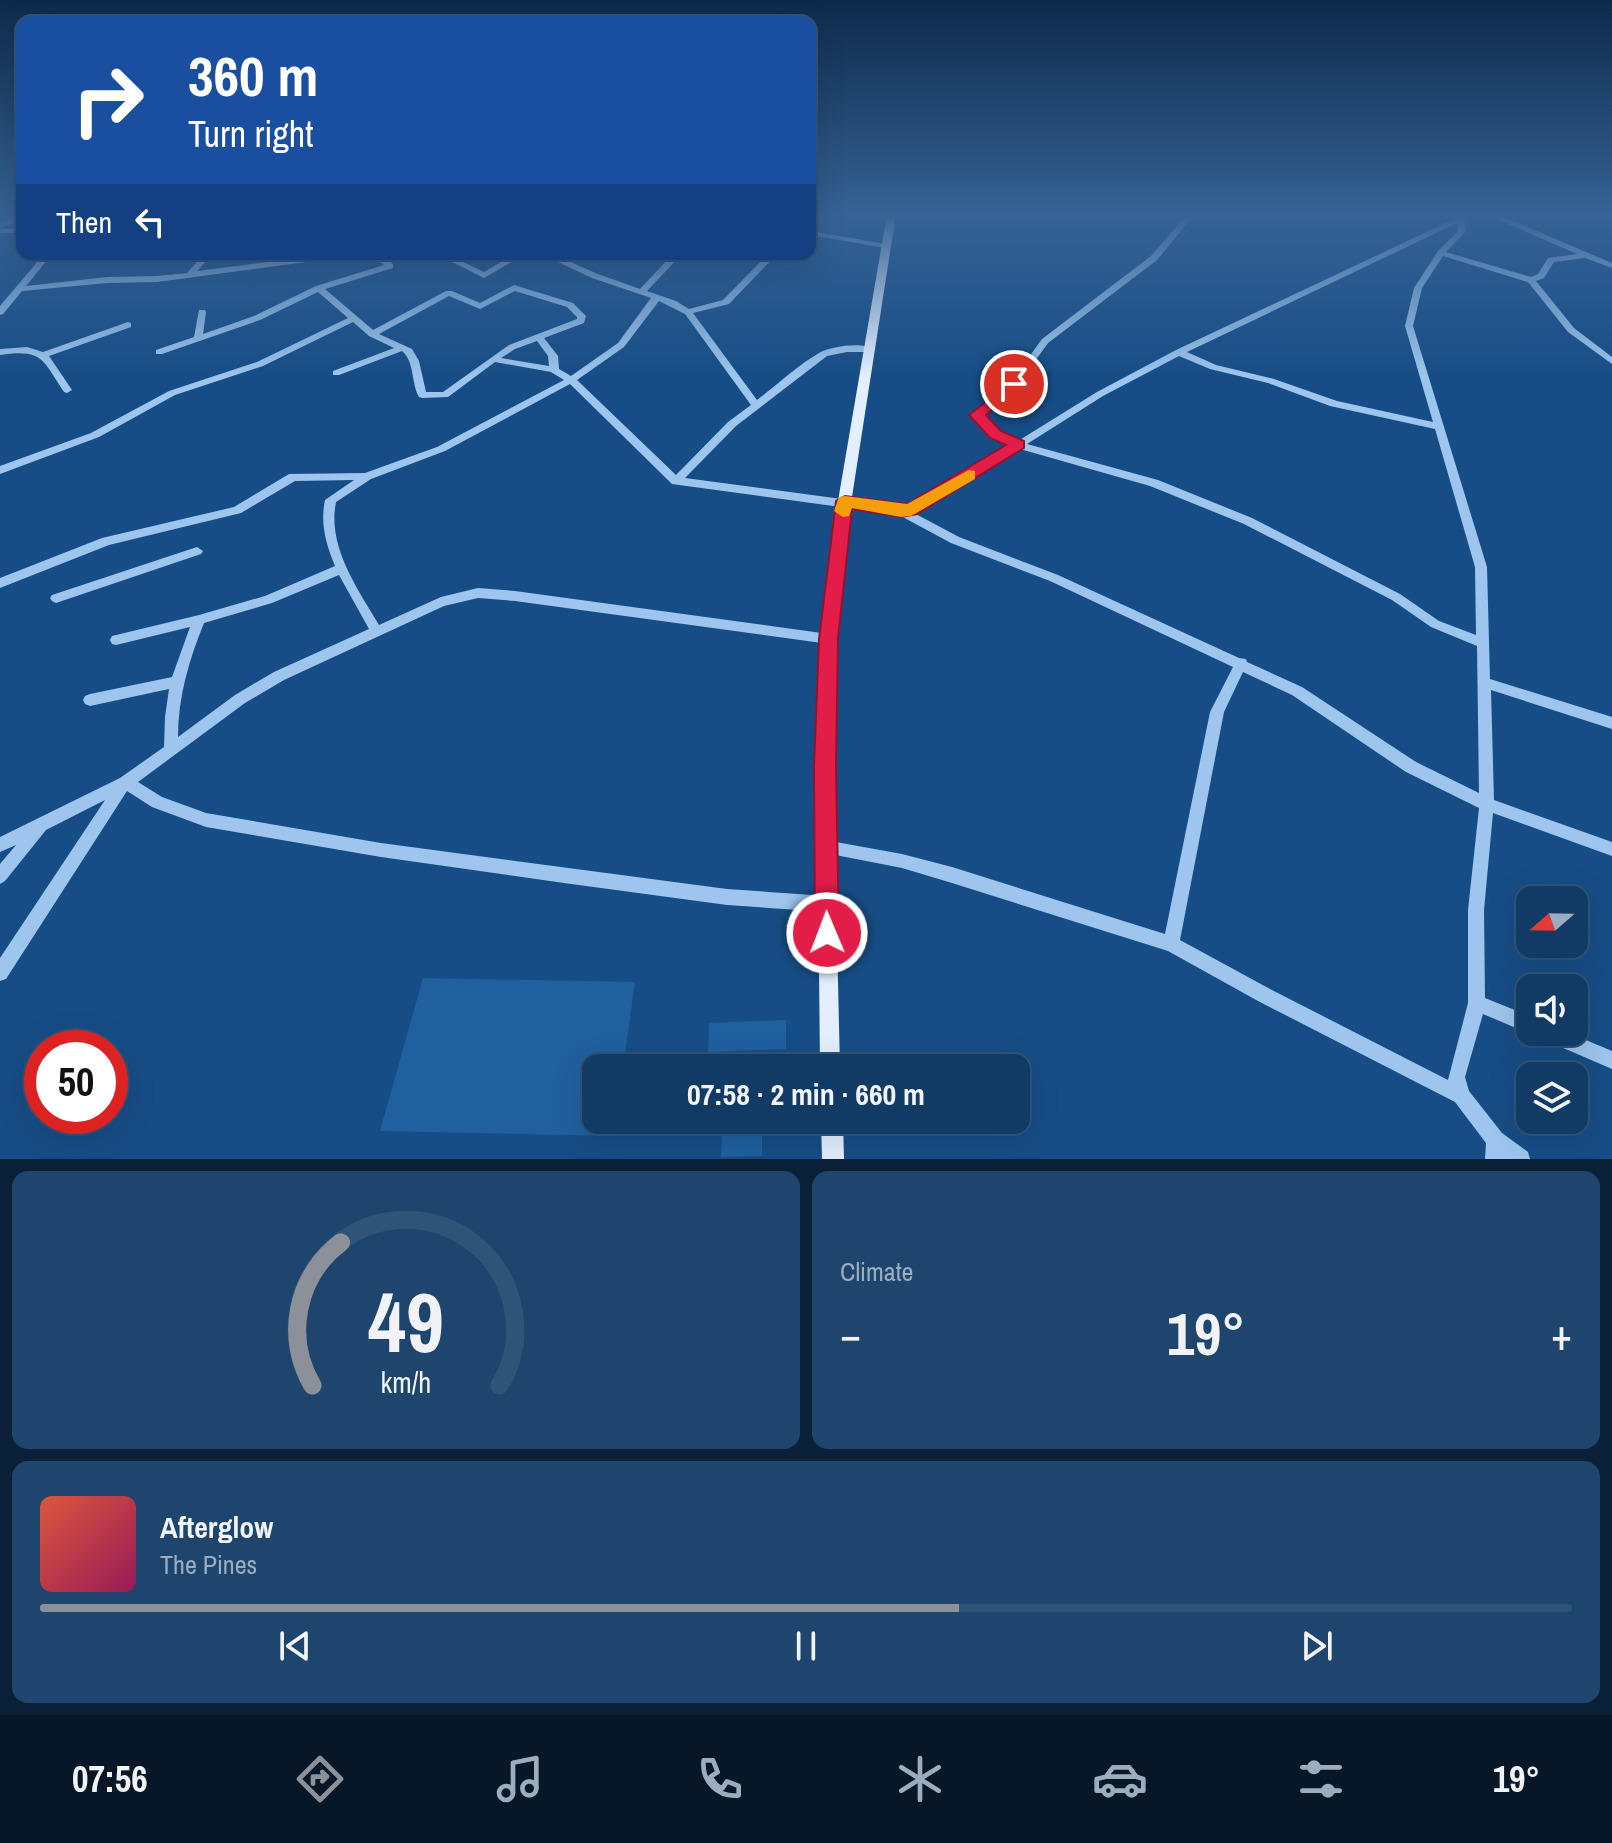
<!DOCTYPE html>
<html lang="en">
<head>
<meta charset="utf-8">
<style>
  body { margin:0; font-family:"Archivo Narrow",sans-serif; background:#1e456d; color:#f1f3f6; height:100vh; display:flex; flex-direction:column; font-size:30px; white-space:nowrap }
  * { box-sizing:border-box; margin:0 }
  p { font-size:26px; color:#9cadbf }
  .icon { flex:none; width:44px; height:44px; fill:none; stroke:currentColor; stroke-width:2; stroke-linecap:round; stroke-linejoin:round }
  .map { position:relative; height:1159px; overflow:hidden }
  .drawer { display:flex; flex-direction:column; gap:12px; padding:12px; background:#092037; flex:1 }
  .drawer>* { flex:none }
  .top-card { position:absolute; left:16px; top:16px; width:800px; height:244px; border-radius:16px; box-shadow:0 8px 32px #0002,0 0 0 2px #305478; background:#1a4fa0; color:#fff; overflow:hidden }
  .needle { width:52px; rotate:250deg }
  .tools { position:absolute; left:1516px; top:886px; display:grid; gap:16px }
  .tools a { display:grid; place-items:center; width:72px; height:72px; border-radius:16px; background:#113a64; box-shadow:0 8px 32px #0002,0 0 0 2px #305478; font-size:40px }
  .speed { position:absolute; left:24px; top:1030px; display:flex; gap:16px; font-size:40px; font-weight:700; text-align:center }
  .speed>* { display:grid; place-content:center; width:104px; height:104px; border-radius:50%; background:#113a64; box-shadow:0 8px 32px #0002,0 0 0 2px #305478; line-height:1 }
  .speed .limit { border:12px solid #d22; background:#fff; color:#111 }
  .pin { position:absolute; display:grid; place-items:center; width:68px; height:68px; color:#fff; margin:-34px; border:4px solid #fff; border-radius:50%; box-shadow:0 2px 8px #0007 }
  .me { position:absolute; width:88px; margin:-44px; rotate:359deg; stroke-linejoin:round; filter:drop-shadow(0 0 6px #0008) }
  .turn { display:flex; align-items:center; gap:28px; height:168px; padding:0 40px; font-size:36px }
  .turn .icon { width:104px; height:104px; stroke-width:2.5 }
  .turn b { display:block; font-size:56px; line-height:68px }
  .then { display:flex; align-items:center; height:76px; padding:0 40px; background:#0003; gap:16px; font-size:30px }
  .big { font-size:60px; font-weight:800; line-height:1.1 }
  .drawer .widget { flex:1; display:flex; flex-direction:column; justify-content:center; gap:12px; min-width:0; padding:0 28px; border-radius:16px; background:#1e456d }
  .drawer .dial { align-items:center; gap:0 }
  .dial svg { height:208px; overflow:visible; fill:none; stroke:#305478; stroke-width:7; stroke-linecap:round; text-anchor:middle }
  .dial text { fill:#f1f3f6; stroke:none }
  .song { display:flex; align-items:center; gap:24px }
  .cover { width:96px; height:96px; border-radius:12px; background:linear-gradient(135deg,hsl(10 70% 55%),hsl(330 70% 35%)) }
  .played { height:8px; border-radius:4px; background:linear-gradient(90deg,#8c9099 60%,#305478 60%) }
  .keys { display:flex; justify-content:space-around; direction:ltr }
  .heat { display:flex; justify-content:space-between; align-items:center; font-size:44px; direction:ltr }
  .drawer .tiles { flex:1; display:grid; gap:12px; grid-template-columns:1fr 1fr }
  .widget:last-child { grid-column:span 2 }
  .trip { position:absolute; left:582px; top:1054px; width:448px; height:80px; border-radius:16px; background:#113a64; box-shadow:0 8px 32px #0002,0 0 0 2px #305478; font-weight:800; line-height:80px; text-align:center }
  .tabs { display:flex; height:128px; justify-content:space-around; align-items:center; background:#071728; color:#9cadbf }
  .tabs .icon { width:56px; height:56px }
  .tabs .current { color:#8c9099 }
  .tabs b { font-size:36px; color:#f1f3f6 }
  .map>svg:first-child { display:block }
  .green { fill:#20609f }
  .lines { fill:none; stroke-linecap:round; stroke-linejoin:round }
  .minor { fill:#9dc5ed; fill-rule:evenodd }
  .major { fill:#e3efff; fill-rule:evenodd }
  .route { fill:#e11d48; stroke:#92132f; stroke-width:2 }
  .slow { fill:#f59e0b }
</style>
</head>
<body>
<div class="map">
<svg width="1612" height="1159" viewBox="0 0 1612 1159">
  <rect width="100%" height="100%" fill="#174d86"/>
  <!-- green -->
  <path class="green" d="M423,978L635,982L623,1068H596V1120H616L614,1136L380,1131Z
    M786,1020V1049L708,1052L709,1023Z
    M762,1130V1156L721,1157L722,1131Z"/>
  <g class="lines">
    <!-- minor -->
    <path class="minor" d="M1187,214H1195L1157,260L1048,343L1017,386L983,415L1000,433L1018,441L1097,392L1176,350L1454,219L1451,216L1452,214H1474L1464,220L1466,231L1446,252L1531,277L1538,274L1548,258L1577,254L1485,214H1497L1612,263V268L1585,258L1554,262L1544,278L1536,281L1574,328L1612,357V364L1568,332L1528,282L1443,256L1422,288L1413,326L1487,567L1490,679L1612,717V729L1491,690L1494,800L1612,842V856L1493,813L1484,910L1485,998L1530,1016V1032H1534L1530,1034L1483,1014L1465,1077L1469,1091L1502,1133L1528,1152L1530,1159H1485L1486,1143L1455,1102L1258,1001L1168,951L952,883L902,868L820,852L817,847L820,842L825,840L902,854L952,867L1165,934L1210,712L1233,667L1050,581L951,543L899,515L672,484L570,384L445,451L371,479L336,502C327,546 357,588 379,625L441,597L478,588L515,591L829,634L833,635L835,639L833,643L829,644L515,601L478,598L444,606L284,680L245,703L138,782L162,797L206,813L381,843L727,889L826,896L832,898L834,904L832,910L826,912L727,905L564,883L381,857L206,827L152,807L127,791L6,979L0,981V958L105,800L46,830L5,881L0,884V864L16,845L0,852V837L120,778L164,747L165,717L169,689L90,706L85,704L83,700L85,696L90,694L172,677L190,627L116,645L112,644L110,640L112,636L199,615L265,596L335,566C326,544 320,524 325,500L354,480L295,481L241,513L109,545L0,588V578L102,538L234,507L289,474L365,473L437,447L564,380L551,372L495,362L448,397L422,398L419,397C411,383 415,362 402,351L339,375H333V371L394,348L369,336L353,322L263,366L175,395L99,437L0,474V466L91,433L169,391L257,362L348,318L318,292L260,320L162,354H156V350L194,337L199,310H205L206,312L203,334L254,316L316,286L384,265L371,254H380L393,264V268L325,289L373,330L446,291H452L480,303L514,285L573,303L586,316L584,323L544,338L558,356L559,369L571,376L618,343L651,298L592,278L541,254H552L598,274L640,289L673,254H682L647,291L676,301L689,309L723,300L768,254H777L729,304L693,313L757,400C777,385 798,365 819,353C832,346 862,342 875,349L870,352H847L827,356L736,426L685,478L901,507L918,503L1010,445L992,437L973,417V413L1011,382L1042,339L1151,256ZM1457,223L1458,231L1438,251L1414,288L1405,326L1433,422L1337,401L1274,379L1216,365L1187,352ZM515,291L567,307L577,317V319L509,345L443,392H426L419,361L412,349L379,334L449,296L480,309ZM659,301L685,314L751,405L728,422L676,475L577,380L624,347ZM537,341L548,356L549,366L501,358L515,349ZM1179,356L1210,369L1268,383L1330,406L1435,429L1475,567L1476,635L1439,621L1400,594L1252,518L1158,480L1027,444L1103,396ZM1020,449L1150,486L1244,524L1392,600L1431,627L1477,646L1479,793L1416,762L1302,687L1247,662L1246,659L1239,658L1058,575L959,537L912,512L925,509ZM339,575L369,629L274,672L235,695L178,737C178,697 189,660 204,623L272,603ZM1243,672L1292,695L1406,772L1479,808L1468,910V1003L1448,1080L1270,989L1180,940L1224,712Z
      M22,215V220L0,228V223Z
      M0,229H22V233H0Z
      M810,231L886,244L890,246L886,248L810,235Z
      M44,254H52L26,286L107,277L157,276L187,273L204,254H213L197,271L332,254H355L351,256L157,282L107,283L22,291L3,314L0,315V306Z
      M436,254H447L484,272L515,254H525L484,278Z
      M128,322L131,323V327L49,356L72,390L67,393L64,392C42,359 43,349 0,355V349L27,347L43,352Z
      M197,547L203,551L201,554L56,603L52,601L50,598L52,595Z
      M1537,1032H1567L1612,1051V1069L1540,1038Z"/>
    <!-- major -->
    <path class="major" d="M887,214H896L845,542L836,639L833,766L840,1068H820L817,766L822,639L831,542Z
      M821,1120H843L844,1159H822Z"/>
  </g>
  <!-- sky -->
  <linearGradient id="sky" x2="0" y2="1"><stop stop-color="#0d2a4a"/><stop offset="0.57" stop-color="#366295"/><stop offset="1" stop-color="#366295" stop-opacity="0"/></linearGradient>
  <rect width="1612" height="377" fill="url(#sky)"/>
  <!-- route -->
  <path class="route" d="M1014,380L1021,384L1019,387L986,415L1001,431L1024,441V448L917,514L901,517L852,509L838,639L836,766L839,933L836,942L827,945L819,942L815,933L814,766L819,639L836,501L845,496L907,504L1006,445L990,438L969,415Z"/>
  <!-- slow -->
  <path class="slow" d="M969,470L975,471V479L911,516L901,517L852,508L849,516L843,517L834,511L839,497L845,496L907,504Z"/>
</svg>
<div class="tools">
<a><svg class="needle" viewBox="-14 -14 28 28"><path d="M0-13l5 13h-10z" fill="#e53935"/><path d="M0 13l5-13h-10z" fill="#9cadbf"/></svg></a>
<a><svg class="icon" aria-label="sound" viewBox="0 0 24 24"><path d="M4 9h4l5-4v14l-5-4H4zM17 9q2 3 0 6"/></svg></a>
<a><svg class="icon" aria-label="layers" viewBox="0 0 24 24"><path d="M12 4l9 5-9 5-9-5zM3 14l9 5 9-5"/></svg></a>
</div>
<div class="speed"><div class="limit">50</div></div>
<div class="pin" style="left:1014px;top:384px;background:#d93025"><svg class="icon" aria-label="arrive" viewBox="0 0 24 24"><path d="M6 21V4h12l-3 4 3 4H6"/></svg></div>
<svg class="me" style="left:827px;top:933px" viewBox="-20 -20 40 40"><circle r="17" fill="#e11d48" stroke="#fff" stroke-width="3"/><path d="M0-11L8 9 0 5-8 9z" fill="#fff"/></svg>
<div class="trip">07:58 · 2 min · 660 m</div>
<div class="top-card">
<div class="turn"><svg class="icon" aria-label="right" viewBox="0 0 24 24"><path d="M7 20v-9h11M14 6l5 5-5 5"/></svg><div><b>360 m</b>Turn right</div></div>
<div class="then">Then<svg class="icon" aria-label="left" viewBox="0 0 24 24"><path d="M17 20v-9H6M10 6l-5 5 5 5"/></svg></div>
</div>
</div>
<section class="drawer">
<div class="tiles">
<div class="widget dial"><svg viewBox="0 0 100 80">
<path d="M14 69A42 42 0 1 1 86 69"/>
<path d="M14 69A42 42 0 0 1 25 14" stroke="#8c9099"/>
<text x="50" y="56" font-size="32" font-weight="700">49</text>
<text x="50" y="72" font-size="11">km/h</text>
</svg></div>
<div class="widget"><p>Climate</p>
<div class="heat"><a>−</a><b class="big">19°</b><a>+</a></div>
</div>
<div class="widget">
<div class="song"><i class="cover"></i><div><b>Afterglow</b><p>The Pines</p></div></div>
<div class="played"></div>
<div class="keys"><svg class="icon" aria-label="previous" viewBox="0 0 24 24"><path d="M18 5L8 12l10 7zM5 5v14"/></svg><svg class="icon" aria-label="pause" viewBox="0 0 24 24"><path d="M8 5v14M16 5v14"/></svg><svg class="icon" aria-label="next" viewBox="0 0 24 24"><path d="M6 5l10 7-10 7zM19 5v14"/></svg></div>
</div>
</div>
</section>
<nav class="tabs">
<b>07:56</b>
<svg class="icon current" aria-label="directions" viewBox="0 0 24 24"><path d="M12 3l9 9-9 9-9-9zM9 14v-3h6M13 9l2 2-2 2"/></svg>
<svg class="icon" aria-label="music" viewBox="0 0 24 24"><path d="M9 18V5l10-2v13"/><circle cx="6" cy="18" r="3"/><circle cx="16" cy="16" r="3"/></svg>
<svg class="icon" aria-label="phone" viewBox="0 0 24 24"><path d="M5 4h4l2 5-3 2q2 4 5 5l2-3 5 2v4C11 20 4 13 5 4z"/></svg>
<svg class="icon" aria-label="climate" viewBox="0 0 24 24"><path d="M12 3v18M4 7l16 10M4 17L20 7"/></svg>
<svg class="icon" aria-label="car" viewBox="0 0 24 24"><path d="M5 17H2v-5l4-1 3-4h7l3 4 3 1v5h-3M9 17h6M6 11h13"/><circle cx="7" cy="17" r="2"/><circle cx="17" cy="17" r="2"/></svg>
<svg class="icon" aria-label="filters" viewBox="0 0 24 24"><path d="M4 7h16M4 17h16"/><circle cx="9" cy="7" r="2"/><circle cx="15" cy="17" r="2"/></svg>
<b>19°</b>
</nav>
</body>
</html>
